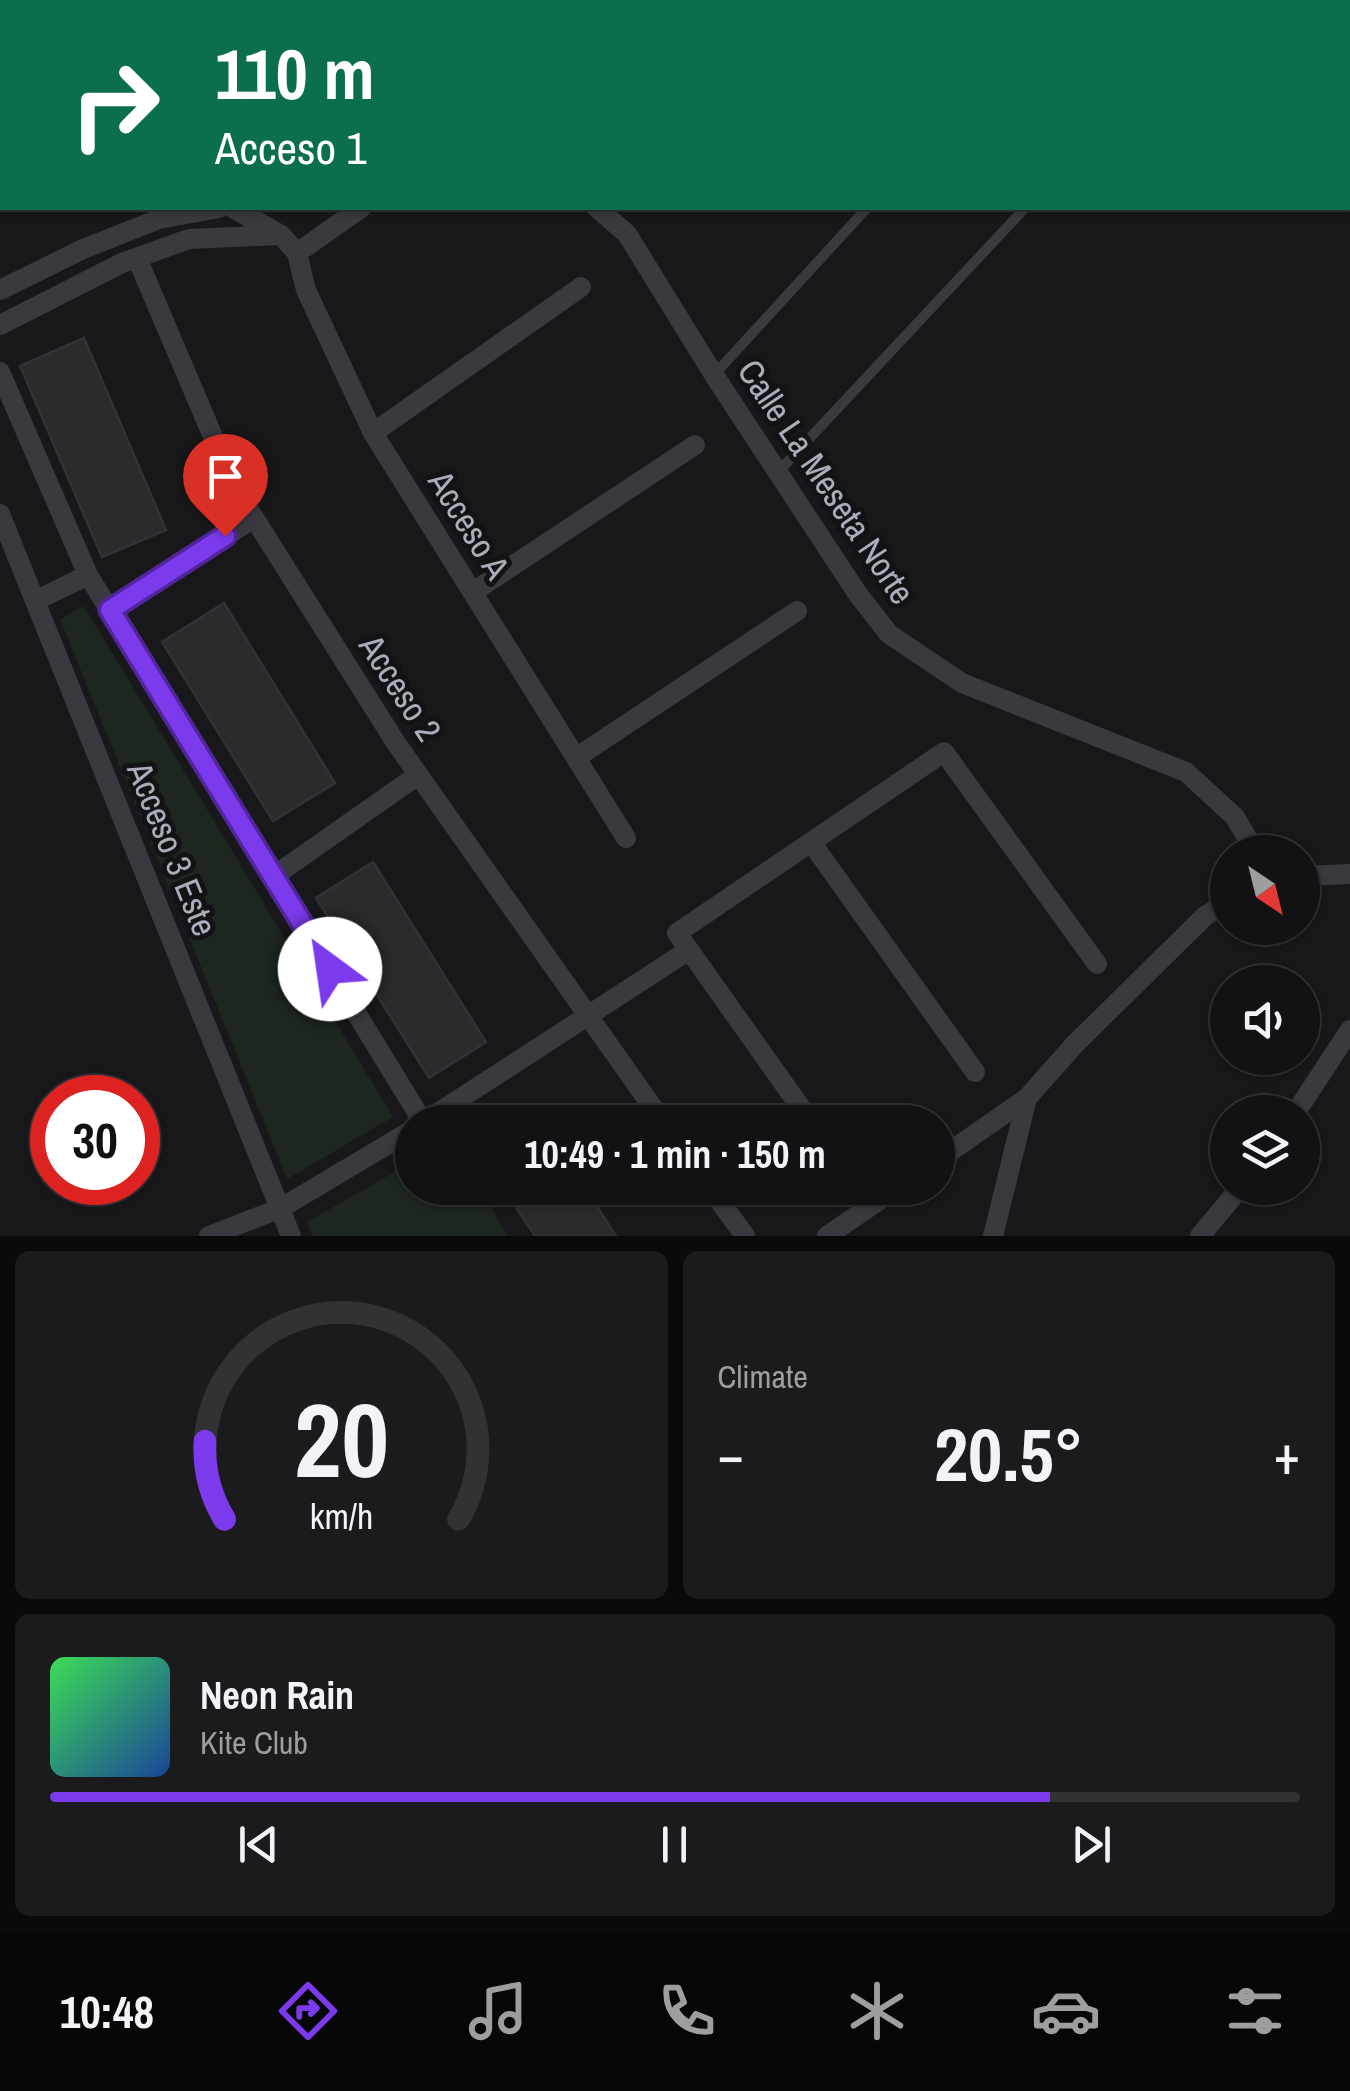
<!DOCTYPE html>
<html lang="en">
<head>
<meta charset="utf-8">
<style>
  body { margin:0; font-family:"Archivo Narrow",sans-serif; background:#1b1b1d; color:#f1f3f6; height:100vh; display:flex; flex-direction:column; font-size:38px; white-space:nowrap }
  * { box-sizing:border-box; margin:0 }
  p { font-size:32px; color:#9c9ea0 }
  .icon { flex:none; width:55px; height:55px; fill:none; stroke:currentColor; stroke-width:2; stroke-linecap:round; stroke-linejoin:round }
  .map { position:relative; height:1236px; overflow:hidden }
  .panel { display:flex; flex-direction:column; gap:15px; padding:15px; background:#0a0a0b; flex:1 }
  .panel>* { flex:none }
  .top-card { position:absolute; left:0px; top:0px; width:1350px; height:210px; box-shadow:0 2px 8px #0004,0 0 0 2px #313234; background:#0b6e4f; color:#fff; overflow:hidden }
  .needle { width:65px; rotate:145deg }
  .buttons { position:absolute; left:1210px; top:835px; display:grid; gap:20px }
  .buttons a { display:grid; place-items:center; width:110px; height:110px; border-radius:50%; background:#121214; box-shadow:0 2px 8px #0004,0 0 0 2px #313234; font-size:50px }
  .speed { position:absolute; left:30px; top:1075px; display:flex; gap:20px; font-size:50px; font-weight:700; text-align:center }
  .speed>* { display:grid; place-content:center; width:130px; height:130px; border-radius:50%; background:#121214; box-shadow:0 2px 8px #0004,0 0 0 2px #313234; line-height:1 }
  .speed .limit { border:15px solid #d22; background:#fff; color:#111 }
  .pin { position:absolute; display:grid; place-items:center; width:85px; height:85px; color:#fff; margin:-102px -42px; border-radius:50% 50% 50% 0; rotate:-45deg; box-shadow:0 0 10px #0007 }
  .pin .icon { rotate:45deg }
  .me { position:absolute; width:110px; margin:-55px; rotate:329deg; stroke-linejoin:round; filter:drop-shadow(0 0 8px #0008) }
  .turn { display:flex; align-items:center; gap:35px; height:210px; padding:0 50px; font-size:45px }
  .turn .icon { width:130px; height:130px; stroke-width:2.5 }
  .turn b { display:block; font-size:70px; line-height:85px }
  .big { font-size:75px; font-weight:800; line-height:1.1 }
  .panel .card { flex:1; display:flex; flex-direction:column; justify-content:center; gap:15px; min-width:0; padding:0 35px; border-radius:15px; background:#1b1b1d }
  .panel .dial { align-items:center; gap:0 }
  .dial svg { height:260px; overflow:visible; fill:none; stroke:#313234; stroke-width:7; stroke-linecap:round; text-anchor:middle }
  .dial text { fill:#f1f3f6; stroke:none }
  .song { display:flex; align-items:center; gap:30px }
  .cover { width:120px; height:120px; border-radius:15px; background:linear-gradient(135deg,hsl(130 70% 55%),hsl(220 70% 35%)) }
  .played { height:10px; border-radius:5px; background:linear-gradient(90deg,#7c3aed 80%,#313234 80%) }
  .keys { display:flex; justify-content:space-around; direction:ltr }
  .heat { display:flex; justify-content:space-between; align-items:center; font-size:55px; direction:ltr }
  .panel .tiles { flex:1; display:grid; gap:15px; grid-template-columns:1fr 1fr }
  .card:last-child { grid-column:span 2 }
  .trip { position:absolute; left:395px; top:1105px; width:560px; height:100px; border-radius:50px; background:#121214; box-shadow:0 2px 8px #0004,0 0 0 2px #313234; font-weight:800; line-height:100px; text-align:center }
  .dock { display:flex; height:160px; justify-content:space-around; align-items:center; background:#070708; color:#9c9ea0 }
  .dock .icon { width:70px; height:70px }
  .dock .on { color:#7c3aed }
  .dock b { font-size:45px; color:#f1f3f6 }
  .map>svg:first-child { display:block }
  .green { fill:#1d261f }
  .building { fill:#2b2b2e; stroke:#323236; stroke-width:2.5 }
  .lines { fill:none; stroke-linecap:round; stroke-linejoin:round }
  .service { stroke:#393940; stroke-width:10 }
  .minor { stroke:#393940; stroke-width:20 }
  .route-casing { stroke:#51269a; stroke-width:25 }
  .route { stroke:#7c3aed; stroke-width:18 }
  .labels { text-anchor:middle; stroke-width:10; stroke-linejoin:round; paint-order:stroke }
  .street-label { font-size:35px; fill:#a9aebb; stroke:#131315 }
</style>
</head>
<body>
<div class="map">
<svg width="1350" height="1236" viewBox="0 0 1350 1236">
  <rect width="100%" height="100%" fill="#18181a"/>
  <!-- green -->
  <path class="green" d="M84,606L393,1117L287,1179L60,619Z
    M412,1162V1188H479L508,1236H312L307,1222Z"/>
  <!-- building -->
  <path class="building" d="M84,338L166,530L102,557L20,366Z
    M224,603L335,783L273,821L162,642Z
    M373,862L486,1042L429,1078L316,898Z
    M503,1188H585L616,1236H535Z"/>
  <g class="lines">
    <!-- service -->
    <path class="service" d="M714,375L867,208
      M779,471L1025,208"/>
    <!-- minor -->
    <path class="minor" d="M0,156L2,155
      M597,208L627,234L714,375L857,593L889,634L962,683L1186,772L1235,817L1255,852
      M281,235L297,253L306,290L373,433L626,838
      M297,253L361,208
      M137,258L234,486L396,743L663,1122
      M0,290L83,249L159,219L219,208
      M0,325L122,263L189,239L281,235L233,208
      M0,372L88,575L423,1122
      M373,433L581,287
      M0,514L291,1236
      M473,592L695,445
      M37,600L88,575
      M110,610L254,518
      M577,757L797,611
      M811,842L975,1072
      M274,876L418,775
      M1302,876L1350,874
      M1296,1112L1350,1030
      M424,1122L689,950
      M811,1122L677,933L944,752L1097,964
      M938,1160L1027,1098
      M710,1188L745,1236
      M209,1236L281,1208L412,1130
      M827,1236L897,1188
      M993,1236L1027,1098L1075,1044L1205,916L1228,902
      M1200,1236L1240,1188"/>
  </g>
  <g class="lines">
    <!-- route casing -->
    <g class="route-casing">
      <path id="route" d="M225,536L110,610L330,969"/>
    </g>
    <!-- route -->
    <use href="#route" class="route"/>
  </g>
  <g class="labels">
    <!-- street labels -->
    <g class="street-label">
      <text transform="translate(826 482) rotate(56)" y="12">Calle La Meseta Norte</text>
      <text transform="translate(469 525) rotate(58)" y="12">Acceso A</text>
      <text transform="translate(400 688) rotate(57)" y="12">Acceso 2</text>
      <text transform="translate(172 849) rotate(68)" y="12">Acceso 3 Este</text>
    </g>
  </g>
</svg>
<div class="buttons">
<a><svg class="needle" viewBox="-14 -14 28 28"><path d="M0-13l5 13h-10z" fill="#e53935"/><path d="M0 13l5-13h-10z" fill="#9c9ea0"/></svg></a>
<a><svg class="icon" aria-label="sound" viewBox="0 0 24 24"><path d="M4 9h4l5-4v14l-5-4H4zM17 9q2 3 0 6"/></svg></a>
<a><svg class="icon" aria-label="layers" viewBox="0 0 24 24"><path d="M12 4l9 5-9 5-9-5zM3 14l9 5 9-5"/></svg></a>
</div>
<div class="speed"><div class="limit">30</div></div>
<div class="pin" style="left:225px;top:536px;background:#d93025"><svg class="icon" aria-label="arrive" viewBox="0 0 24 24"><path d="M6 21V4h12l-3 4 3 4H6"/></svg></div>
<svg class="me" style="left:330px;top:969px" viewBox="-20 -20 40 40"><circle r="19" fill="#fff"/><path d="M0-13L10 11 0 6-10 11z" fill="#7c3aed"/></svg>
<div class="trip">10:49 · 1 min · 150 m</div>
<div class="top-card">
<div class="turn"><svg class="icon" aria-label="right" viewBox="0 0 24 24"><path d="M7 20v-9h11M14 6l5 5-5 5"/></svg><div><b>110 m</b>Acceso 1</div></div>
</div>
</div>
<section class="panel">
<div class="tiles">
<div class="card dial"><svg viewBox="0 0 100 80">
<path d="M14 69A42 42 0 1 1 86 69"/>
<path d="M14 69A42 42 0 0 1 8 45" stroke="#7c3aed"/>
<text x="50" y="56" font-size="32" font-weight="700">20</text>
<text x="50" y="72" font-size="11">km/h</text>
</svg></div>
<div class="card"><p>Climate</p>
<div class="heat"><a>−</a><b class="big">20.5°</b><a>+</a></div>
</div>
<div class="card">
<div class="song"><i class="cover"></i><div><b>Neon Rain</b><p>Kite Club</p></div></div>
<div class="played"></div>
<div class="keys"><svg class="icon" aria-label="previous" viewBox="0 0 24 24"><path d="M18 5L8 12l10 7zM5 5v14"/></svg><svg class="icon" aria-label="pause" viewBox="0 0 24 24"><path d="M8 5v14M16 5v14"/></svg><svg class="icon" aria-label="next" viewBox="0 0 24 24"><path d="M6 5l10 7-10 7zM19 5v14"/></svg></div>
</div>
</div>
</section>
<nav class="dock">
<b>10:48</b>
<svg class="icon on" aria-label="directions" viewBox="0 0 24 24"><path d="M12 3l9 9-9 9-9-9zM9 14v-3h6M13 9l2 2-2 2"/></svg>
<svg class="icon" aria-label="music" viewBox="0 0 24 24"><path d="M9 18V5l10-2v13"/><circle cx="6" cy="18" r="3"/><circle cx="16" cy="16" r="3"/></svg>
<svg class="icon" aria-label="phone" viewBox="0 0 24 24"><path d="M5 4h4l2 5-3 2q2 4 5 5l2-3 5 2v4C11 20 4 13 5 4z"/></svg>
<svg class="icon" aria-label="climate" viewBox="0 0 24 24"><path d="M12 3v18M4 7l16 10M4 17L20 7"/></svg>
<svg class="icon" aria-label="car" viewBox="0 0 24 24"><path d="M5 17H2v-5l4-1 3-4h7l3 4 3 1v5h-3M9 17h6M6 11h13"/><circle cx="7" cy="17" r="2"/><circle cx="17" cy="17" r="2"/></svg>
<svg class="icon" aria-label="filters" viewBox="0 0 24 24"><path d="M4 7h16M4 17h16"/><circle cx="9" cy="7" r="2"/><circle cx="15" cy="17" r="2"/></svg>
</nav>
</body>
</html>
